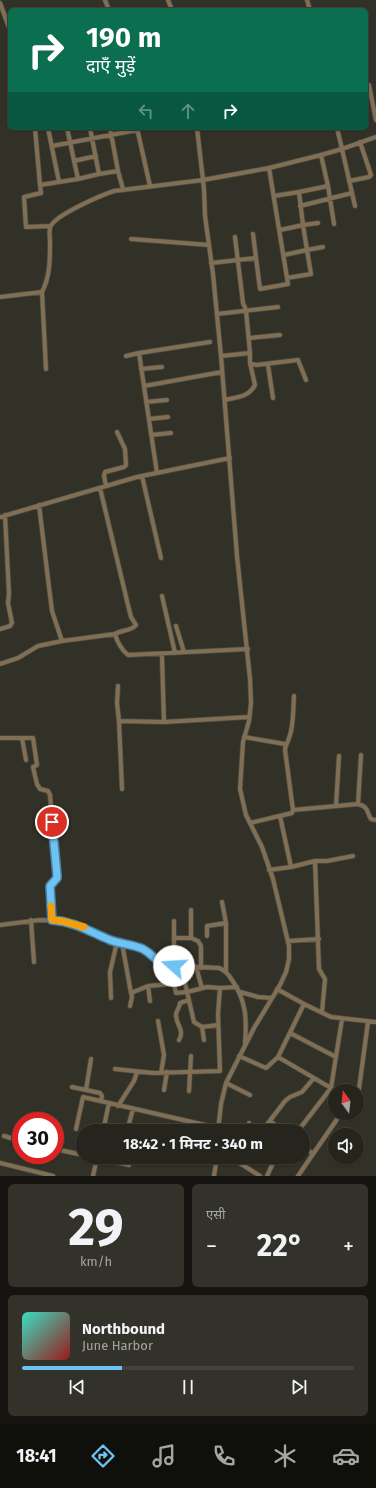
<!DOCTYPE html>
<html lang="hi">
<head>
<meta charset="utf-8">
<style>
  body { margin:0; font-family:"Fira Sans","Noto Sans Devanagari",sans-serif; background:#32312a; color:#f1f3f6; height:100vh; display:flex; flex-direction:column; font-size:15px; white-space:nowrap }
  * { box-sizing:border-box; margin:0 }
  p { font-size:13px; color:#a4a5a4 }
  .icon { flex:none; width:22px; height:22px; fill:none; stroke:currentColor; stroke-width:2; stroke-linecap:round; stroke-linejoin:round }
  .map { position:relative; height:1176px; overflow:hidden }
  .details { display:flex; flex-direction:column; gap:8px; padding:8px; background:#151410; flex:1 }
  .details>* { flex:none }
  .banner { position:absolute; left:8px; top:8px; width:360px; height:122px; border-radius:6px; box-shadow:0 1px 3px #0004,0 0 0 1px #42423b; background:#0b6e4f; color:#fff; overflow:hidden }
  .needle { width:26px; rotate:345deg }
  .buttons { position:absolute; left:328px; top:1084px; display:grid; gap:8px }
  .buttons a { display:grid; place-items:center; width:36px; height:36px; border-radius:50%; background:#26251d; box-shadow:0 1px 3px #0004,0 0 0 1px #42423b; font-size:20px }
  .speed { position:absolute; left:12px; top:1112px; display:flex; gap:8px; font-size:20px; font-weight:700; text-align:center }
  .speed>* { display:grid; place-content:center; width:52px; height:52px; border-radius:50%; background:#26251d; box-shadow:0 1px 3px #0004,0 0 0 1px #42423b; line-height:1 }
  .speed .limit { border:6px solid #d22; background:#fff; color:#111 }
  .pin { position:absolute; display:grid; place-items:center; width:34px; height:34px; color:#fff; margin:-17px; border:2px solid #fff; border-radius:50%; box-shadow:0 1px 4px #0007 }
  .me { position:absolute; width:44px; margin:-22px; rotate:289deg; stroke-linejoin:round; filter:drop-shadow(0 0 3px #0008) }
  .turn { display:flex; align-items:center; gap:14px; height:84px; padding:0 12px; font-size:18px }
  .turn .icon { width:52px; height:52px; stroke-width:2.5 }
  .turn b { display:block; font-size:28px; line-height:34px }
  .lanes { display:flex; align-items:center; height:38px; padding:0 12px; background:#0003; justify-content:center; gap:20px; direction:ltr }
  .lanes .off { opacity:.35 }
  .big { font-size:30px; font-weight:700; line-height:1.1 }
  .details .widget { flex:1; display:flex; flex-direction:column; justify-content:center; gap:6px; min-width:0; padding:0 14px; border-radius:6px; background:#32312a }
  .details .dial { align-items:center; gap:0 }
  .dial b { font-size:52px; line-height:1 }
  .song { display:flex; align-items:center; gap:12px }
  .cover { width:48px; height:48px; border-radius:6px; background:linear-gradient(135deg,hsl(170 70% 55%),hsl(0 70% 35%)) }
  .played { height:4px; border-radius:2px; background:linear-gradient(90deg,#6fc2f4 30%,#42423b 30%) }
  .keys { display:flex; justify-content:space-around; direction:ltr }
  .heat { display:flex; justify-content:space-between; align-items:center; font-size:22px; direction:ltr }
  .details .tiles { flex:1; display:grid; gap:8px; grid-template-columns:1fr 1fr }
  .widget:last-child { grid-column:span 2 }
  .trip { position:absolute; left:76px; top:1124px; width:234px; height:40px; border-radius:20px; background:#26251d; box-shadow:0 1px 3px #0004,0 0 0 1px #42423b; font-weight:700; line-height:40px; text-align:center }
  .tab-bar { display:flex; height:64px; justify-content:space-around; align-items:center; background:#0f0f0c; color:#a4a5a4 }
  .tab-bar .icon { width:28px; height:28px }
  .tab-bar .active { color:#6fc2f4 }
  .tab-bar b { font-size:18px; color:#f1f3f6 }
  .map>svg:first-child { display:block }
  .lines { fill:none; stroke-linecap:round; stroke-linejoin:round }
  .minor-casing { stroke:#4d4c43; stroke-width:5.5 }
  .minor { stroke:#806f54; stroke-width:4 }
  .route-casing { stroke:#487e9f; stroke-width:10 }
  .route { stroke:#6fc2f4; stroke-width:7 }
  .slow { stroke:#f59e0b; stroke-width:7 }
</style>
</head>
<body>
<div class="map">
<svg width="376" height="1176" viewBox="0 0 376 1176">
  <rect width="100%" height="100%" fill="#323127"/>
  <g class="lines">
    <!-- minor casing -->
    <g class="minor-casing">
      <path id="minor" d="M105,0L109,10
        M168,0L172,10
        M307,0L310,10
        M0,3L10,30
        M369,85L376,120
        M35,128L40,185
        M48,128L59,182
        M137,128L150,186
        M197,128L204,189L205,216L213,274L221,356L237,556L250,679L251,703L249,721L243,742L240,789L246,815L262,847L273,879L289,946V959L286,972L280,985L254,1028L226,1083L221,1104L218,1131
        M52,146L137,130
        M321,155L342,149L337,128
        M74,161L96,156
        M269,168L321,155L328,186L299,192L303,225L318,223
        M118,171L123,189
        M99,174L118,171L110,128
        M78,179L99,174L90,128
        M349,181L369,177L371,175L360,142
        M328,186L334,224
        M274,196L299,192
        M300,206L352,193
        M355,206L342,149L376,137
        M50,226L26,227L24,197L41,193L40,185L78,179L67,128
        M280,230L303,225L307,250L323,247
        M235,237L243,303L246,310L250,353
        M131,239L209,245
        M284,255L307,250L311,274L287,278
        M211,263L256,258L253,234
        M0,297L42,292
        M217,314L278,307
        M250,338L280,335
        M126,356L139,353
        M221,356L250,353V363L255,385C249,397 237,397 225,400
        M250,363L256,365L298,360L306,380
        M268,365L273,398
        M46,369L42,292C50,277 50,260 50,243C50,238 49,232 50,228C52,216 102,195 114,191L203,180L269,168L288,284L260,289L256,258
        M141,369L162,367
        M144,386L222,372
        M146,402L167,400
        M149,419L168,417
        M151,435L171,433
        M157,473L139,353L210,342
        M142,476L161,558
        M106,486L104,476L105,472L124,467L126,465L125,449L117,432
        M100,488L128,605L131,617L136,625C132,631 121,630 115,634
        M39,505L50,595L52,611L62,641L115,634C117,641 122,650 128,655L248,649
        M0,517L137,477L230,458
        M162,596L175,653
        M176,626L184,652
        M0,629L10,626L12,623L8,603L9,594L5,515
        M162,657L164,722
        M0,664L18,658L38,646L62,641
        M118,686L117,703L119,721
        M244,737L285,744
        M0,738H33L37,765L33,767L37,784L40,789L48,791L50,795L57,875V878L50,886L52,920
        M22,738L26,760
        M122,789L119,721L164,722L249,717
        M358,804C369,807 366,811 371,819L376,820
        M336,806L339,756
        M293,810L358,804L361,755
        M280,816L291,867
        M250,823L292,813L293,810L285,750C285,745 288,743 289,738C294,726 293,709 294,696
        M315,861L319,969L325,979L322,1012
        M269,870L291,867L315,861H327L353,856
        M222,902L226,923V972
        M31,920L34,962
        M174,921V966
        M0,925L40,920L62,921L80,925L109,939L143,949L164,965L219,968C225,970 229,975 232,980C246,1000 247,1019 245,1043
        M207,936V926L226,923
        M174,938H191L198,941L201,946V968
        M191,938V910
        M288,941L319,939
        M122,943L131,993L148,986L171,984H174L176,993L187,992L207,987L220,988L237,987
        M184,967L185,983L194,1022L202,1027L218,1025
        M196,967L202,988
        M148,986L150,1001
        M277,989L304,1004L278,1057
        M240,992L258,997L272,998
        M111,998L110,972L117,942
        M304,1004L331,1017L376,1022
        M130,1006L132,997L131,993
        M158,1021L164,1055L161,1073
        M202,1027L204,1040
        M290,1033L336,1057
        M179,1040C185,1030 176,1025 176,1015C176,1010 180,1008 180,1003L189,1000
        M239,1056L266,1068L278,1057L331,1088L298,1131
        M115,1069L153,1073L220,1071L218,1014L220,988
        M226,1083L250,1095
        M72,1087L100,1093L102,1096L101,1101
        M331,1088L342,1019
        M86,1090L91,1059
        M164,1090L167,1072
        M189,1091L191,1056
        M358,1096L368,1022
        M118,1106L134,1081L137,1072
        M270,1121L283,1131
        M76,1129L83,1097L218,1128
        M236,1129L246,1131
        M103,1131L109,1103
        M127,1131L133,1109
        M248,1131L249,1123
        M262,1131L285,1101L290,1097L302,1092L314,1078
        M4,1136L21,1141
        M55,1149L83,1155
        M313,1154L340,1115
        M91,1157L97,1158L93,1176
        M97,1157V1158L129,1165
        M230,1157L260,1176
        M0,1163L53,1176
        M242,1164L244,1157
        M214,1176L217,1157
        M267,1176L273,1163L278,1157
        M298,1176L313,1154L303,1146"/>
    </g>
    <!-- minor -->
    <use href="#minor" class="minor"/>
  </g>
  <g class="lines">
    <!-- route casing -->
    <g class="route-casing">
      <path id="route" d="M52,822L57,875V878L50,886L52,920C76,922 88,931 110,940C120,944 132,944 143,949C157,957 156,965 174,966"/>
    </g>
    <!-- route -->
    <use href="#route" class="route"/>
    <!-- slow -->
    <path class="slow" d="M51,906L52,920L62,921L84,927"/>
  </g>
</svg>
<div class="buttons">
<a><svg class="needle" viewBox="-14 -14 28 28"><path d="M0-13l5 13h-10z" fill="#e53935"/><path d="M0 13l5-13h-10z" fill="#a4a5a4"/></svg></a>
<a><svg class="icon" aria-label="sound" viewBox="0 0 24 24"><path d="M4 9h4l5-4v14l-5-4H4zM17 9q2 3 0 6"/></svg></a>
</div>
<div class="speed"><div class="limit">30</div></div>
<div class="pin" style="left:52px;top:822px;background:#d93025"><svg class="icon" aria-label="arrive" viewBox="0 0 24 24"><path d="M6 21V4h12l-3 4 3 4H6"/></svg></div>
<svg class="me" style="left:174px;top:966px" viewBox="-20 -20 40 40"><circle r="19" fill="#fff"/><path d="M0-13L10 11 0 6-10 11z" fill="#6fc2f4"/></svg>
<div class="trip">18:42 · 1 मिनट · 340 m</div>
<div class="banner">
<div class="turn"><svg class="icon" aria-label="right" viewBox="0 0 24 24"><path d="M7 20v-9h11M14 6l5 5-5 5"/></svg><div><b>190 m</b>दाएँ मुड़ें</div></div>
<div class="lanes"><svg class="icon off" aria-label="left" viewBox="0 0 24 24"><path d="M17 20v-9H6M10 6l-5 5 5 5"/></svg><svg class="icon off" aria-label="ahead" viewBox="0 0 24 24"><path d="M12 20V5M6 11l6-6 6 6"/></svg><svg class="icon" aria-label="right" viewBox="0 0 24 24"><path d="M7 20v-9h11M14 6l5 5-5 5"/></svg></div>
</div>
</div>
<section class="details">
<div class="tiles">
<div class="widget dial"><b>29</b><p>km/h</p></div>
<div class="widget"><p>एसी</p>
<div class="heat"><a>−</a><b class="big">22°</b><a>+</a></div>
</div>
<div class="widget">
<div class="song"><i class="cover"></i><div><b>Northbound</b><p>June Harbor</p></div></div>
<div class="played"></div>
<div class="keys"><svg class="icon" aria-label="previous" viewBox="0 0 24 24"><path d="M18 5L8 12l10 7zM5 5v14"/></svg><svg class="icon" aria-label="pause" viewBox="0 0 24 24"><path d="M8 5v14M16 5v14"/></svg><svg class="icon" aria-label="next" viewBox="0 0 24 24"><path d="M6 5l10 7-10 7zM19 5v14"/></svg></div>
</div>
</div>
</section>
<nav class="tab-bar">
<b>18:41</b>
<svg class="icon active" aria-label="directions" viewBox="0 0 24 24"><path d="M12 3l9 9-9 9-9-9zM9 14v-3h6M13 9l2 2-2 2"/></svg>
<svg class="icon" aria-label="music" viewBox="0 0 24 24"><path d="M9 18V5l10-2v13"/><circle cx="6" cy="18" r="3"/><circle cx="16" cy="16" r="3"/></svg>
<svg class="icon" aria-label="phone" viewBox="0 0 24 24"><path d="M5 4h4l2 5-3 2q2 4 5 5l2-3 5 2v4C11 20 4 13 5 4z"/></svg>
<svg class="icon" aria-label="climate" viewBox="0 0 24 24"><path d="M12 3v18M4 7l16 10M4 17L20 7"/></svg>
<svg class="icon" aria-label="car" viewBox="0 0 24 24"><path d="M5 17H2v-5l4-1 3-4h7l3 4 3 1v5h-3M9 17h6M6 11h13"/><circle cx="7" cy="17" r="2"/><circle cx="17" cy="17" r="2"/></svg>
</nav>
</body>
</html>
